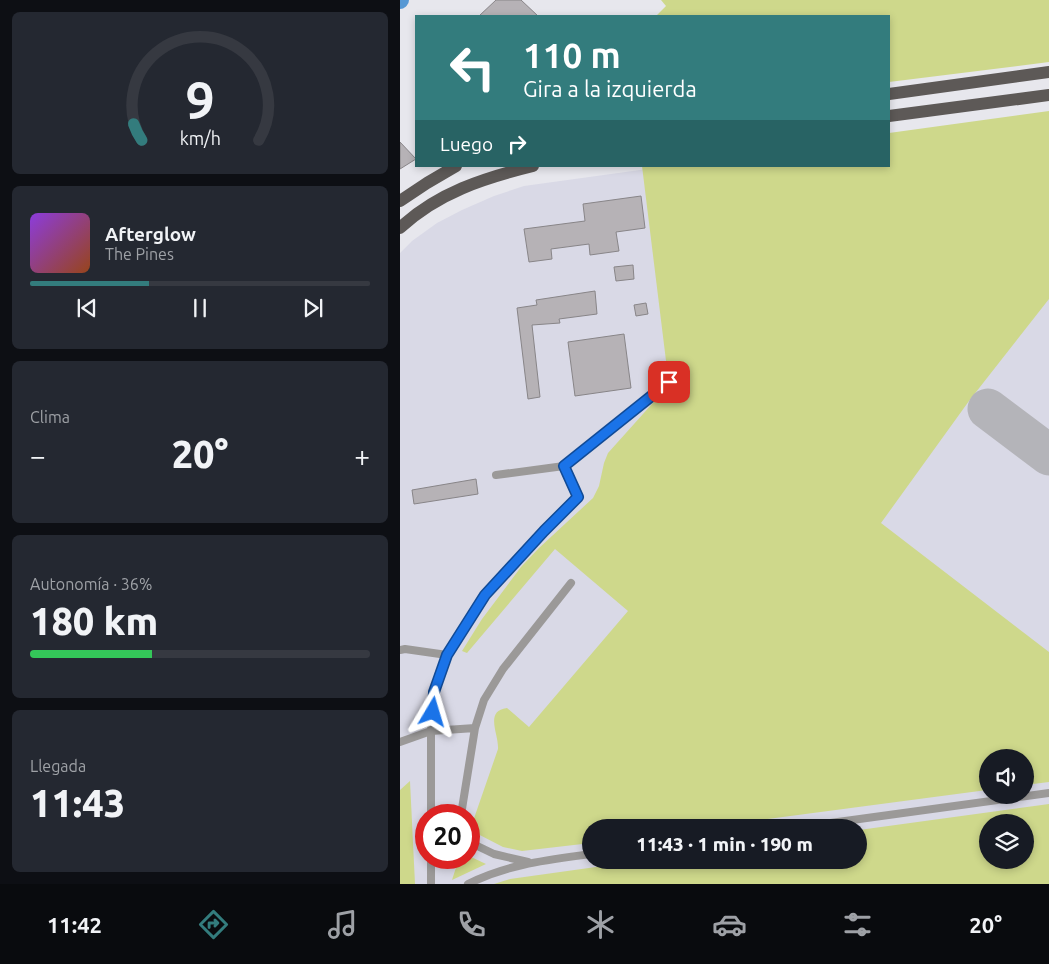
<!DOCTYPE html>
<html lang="es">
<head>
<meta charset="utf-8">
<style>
  body { margin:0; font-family:Ubuntu,sans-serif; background:#242831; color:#f1f3f6; height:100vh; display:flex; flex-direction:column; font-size:19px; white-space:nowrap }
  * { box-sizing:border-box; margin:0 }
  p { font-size:16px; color:#9ea1a6 }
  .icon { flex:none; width:28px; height:28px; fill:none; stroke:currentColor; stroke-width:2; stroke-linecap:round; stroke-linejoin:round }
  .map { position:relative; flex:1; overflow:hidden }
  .details { display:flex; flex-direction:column; gap:12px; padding:12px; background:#0d0f14; width:400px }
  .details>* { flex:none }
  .hud { position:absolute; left:15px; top:15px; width:475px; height:152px; border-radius:0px; box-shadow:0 2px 8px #0003; background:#337c7d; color:#fff; overflow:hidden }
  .controls { position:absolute; left:579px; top:749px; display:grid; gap:10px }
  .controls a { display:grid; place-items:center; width:55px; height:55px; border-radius:50%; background:#171b24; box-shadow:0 2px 8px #0003; font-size:25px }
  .speed { position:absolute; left:15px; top:804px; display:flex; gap:10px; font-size:25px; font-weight:700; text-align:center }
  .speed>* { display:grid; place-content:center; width:65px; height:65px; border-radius:50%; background:#171b24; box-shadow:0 2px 8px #0003; line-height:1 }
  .speed .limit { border:8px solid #d22; background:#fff; color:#111 }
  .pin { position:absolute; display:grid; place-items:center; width:42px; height:42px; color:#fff; margin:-21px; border-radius:10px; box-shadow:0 2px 8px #0006 }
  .me { position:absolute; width:55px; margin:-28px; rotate:7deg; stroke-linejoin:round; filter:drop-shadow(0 0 4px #0008) }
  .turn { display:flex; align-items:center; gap:18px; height:105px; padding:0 25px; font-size:22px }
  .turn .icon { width:65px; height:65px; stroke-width:2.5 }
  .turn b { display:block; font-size:35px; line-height:42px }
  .then { display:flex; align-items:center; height:48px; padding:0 25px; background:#0003; gap:10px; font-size:19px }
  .big { font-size:38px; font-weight:800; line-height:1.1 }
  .details .card { flex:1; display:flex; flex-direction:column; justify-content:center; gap:8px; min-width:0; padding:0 18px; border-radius:8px; background:#242831 }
  .details .dial { align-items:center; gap:0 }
  .dial svg { height:130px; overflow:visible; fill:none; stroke:#363941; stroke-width:7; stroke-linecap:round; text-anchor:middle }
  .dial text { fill:#f1f3f6; stroke:none }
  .song { display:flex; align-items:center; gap:15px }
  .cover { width:60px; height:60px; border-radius:8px; background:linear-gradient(135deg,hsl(270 70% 55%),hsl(20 70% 35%)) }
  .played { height:5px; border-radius:2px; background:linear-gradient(90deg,#337c7d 35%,#363941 35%) }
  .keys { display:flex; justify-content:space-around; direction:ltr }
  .heat { display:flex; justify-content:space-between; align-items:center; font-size:28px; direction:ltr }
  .charge { height:8px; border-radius:4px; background:linear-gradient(90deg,#34c759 36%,#363941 0) }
  .trip { position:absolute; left:182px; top:819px; width:285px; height:50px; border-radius:25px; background:#171b24; box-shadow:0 2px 8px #0003; font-weight:800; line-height:50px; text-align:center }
  .tab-bar { display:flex; height:80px; justify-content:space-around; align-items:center; background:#090b0e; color:#9ea1a6 }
  .tab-bar .icon { width:35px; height:35px }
  .tab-bar .selected { color:#337c7d }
  .tab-bar b { font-size:22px; color:#f1f3f6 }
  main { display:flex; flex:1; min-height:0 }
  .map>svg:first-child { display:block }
  .built { fill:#d9d9e6; fill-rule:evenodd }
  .green { fill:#ced88b; fill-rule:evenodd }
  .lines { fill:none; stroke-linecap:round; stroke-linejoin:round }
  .canal { stroke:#5798d4; stroke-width:16 }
  .taxiway { stroke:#b4b4b9; stroke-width:41 }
  .building { fill:#b6b2b6; stroke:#888588 }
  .lane { stroke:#9b9998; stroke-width:8 }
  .primary { stroke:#5d5957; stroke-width:12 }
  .route-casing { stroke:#114b97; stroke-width:12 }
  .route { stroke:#1a73e8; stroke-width:9 }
</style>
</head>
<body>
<main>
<section class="details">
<div class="card dial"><svg viewBox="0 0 100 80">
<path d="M14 69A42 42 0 1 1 86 69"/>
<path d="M14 69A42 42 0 0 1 9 59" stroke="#337c7d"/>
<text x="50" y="56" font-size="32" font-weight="700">9</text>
<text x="50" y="72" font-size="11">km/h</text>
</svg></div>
<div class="card">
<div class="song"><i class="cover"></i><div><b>Afterglow</b><p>The Pines</p></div></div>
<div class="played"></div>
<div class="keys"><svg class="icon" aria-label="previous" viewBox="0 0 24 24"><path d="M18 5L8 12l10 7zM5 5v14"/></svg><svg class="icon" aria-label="pause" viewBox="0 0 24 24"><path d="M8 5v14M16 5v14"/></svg><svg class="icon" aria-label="next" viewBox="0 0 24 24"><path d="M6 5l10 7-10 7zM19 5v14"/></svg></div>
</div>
<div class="card"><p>Clima</p>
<div class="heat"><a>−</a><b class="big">20°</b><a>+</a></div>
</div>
<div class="card"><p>Autonomía · 36%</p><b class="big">180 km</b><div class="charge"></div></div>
<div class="card"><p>Llegada</p><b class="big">11:43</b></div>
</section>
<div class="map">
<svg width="649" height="884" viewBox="0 0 649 884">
  <rect width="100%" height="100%" fill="#e7e7ed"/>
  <!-- built -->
  <path class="built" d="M649,117V884H0V253L12,241L37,223L62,210L94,196L124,186L269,166H489ZM588,758H625V795H588ZM26,815H69V858H26ZM588,822H625V860H588ZM191,828H459V860H191Z"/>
  <!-- green -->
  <path class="green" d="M261,0H649V62L489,82V16H256L266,6Z
    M649,111V299L569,401L481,523L649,652V782L625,785V758H588L587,790L307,827L191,828V843L122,851L103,847L70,830L98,749C99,734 84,711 107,708L129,727L228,611L155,549L67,653L62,651L82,619L121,567L139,548L193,498L199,486L204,463L208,453L269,385L242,166H489V133Z
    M10,781L15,884H0V790Z
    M649,804V884H94L110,879L246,860H459V830ZM625,822V860H588V822Z
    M69,856L86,864L52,880L59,858H69Z"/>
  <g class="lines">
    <!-- canal -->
    <path class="canal" d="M0,1L1,0"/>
    <!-- taxiway -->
    <path class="taxiway" d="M588,409L649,455"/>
  </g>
  <!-- building -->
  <path class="building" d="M96,0H121L138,16H79Z
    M0,142L16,159L0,169Z
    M241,196L245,228L216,232L219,251L190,255L189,244L151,249L152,259L129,262L124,229L185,221L183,204Z
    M233,265L234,279L216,281L214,267Z
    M195,291L197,314L159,319L160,323L132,325L140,397L128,399L117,308L137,305L136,300Z
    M246,303L248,314L236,316L234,305Z
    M224,334L231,388L175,396L168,342Z
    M76,479L78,494L14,504L12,490Z"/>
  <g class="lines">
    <!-- lane -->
    <path class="lane" d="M96,475L164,466L269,382
      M0,650L5,649L47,655
      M0,742L31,731L75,728
      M31,815V731L34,692L47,655L85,595L144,531L178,497L164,466
      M61,815L75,728L84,700L103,669L171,583
      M394,828L649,793
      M69,842L94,854L128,862
      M31,884V858
      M68,884C108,864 147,860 191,854"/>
    <!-- primary -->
    <path class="primary" d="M489,94L649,72
      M489,116L649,95
      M0,201L27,183L56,166
      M0,228C37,193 84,178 133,166"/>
  </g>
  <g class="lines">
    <!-- route casing -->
    <g class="route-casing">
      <path id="route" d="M33,712L34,692L47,655L85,595L144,531L178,497L164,466L269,382"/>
    </g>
    <!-- route -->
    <use href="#route" class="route"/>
  </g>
</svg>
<div class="controls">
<a><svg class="icon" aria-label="sound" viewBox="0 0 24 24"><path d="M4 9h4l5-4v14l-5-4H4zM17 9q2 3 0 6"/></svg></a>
<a><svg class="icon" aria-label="layers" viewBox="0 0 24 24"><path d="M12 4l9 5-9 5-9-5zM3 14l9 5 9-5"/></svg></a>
</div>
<div class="speed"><div class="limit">20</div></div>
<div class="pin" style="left:269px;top:382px;background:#d93025"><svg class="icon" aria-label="arrive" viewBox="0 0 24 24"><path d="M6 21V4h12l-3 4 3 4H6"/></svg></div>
<svg class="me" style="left:33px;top:712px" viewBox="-20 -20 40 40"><path d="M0-17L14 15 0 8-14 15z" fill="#1a73e8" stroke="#fff" stroke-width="4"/></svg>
<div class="trip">11:43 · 1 min · 190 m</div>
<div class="hud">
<div class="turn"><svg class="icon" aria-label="left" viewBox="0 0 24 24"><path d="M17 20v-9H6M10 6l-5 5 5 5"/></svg><div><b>110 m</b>Gira a la izquierda</div></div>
<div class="then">Luego<svg class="icon" aria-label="right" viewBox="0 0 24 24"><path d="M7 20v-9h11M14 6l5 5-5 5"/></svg></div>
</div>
</div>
</main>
<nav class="tab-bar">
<b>11:42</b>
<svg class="icon selected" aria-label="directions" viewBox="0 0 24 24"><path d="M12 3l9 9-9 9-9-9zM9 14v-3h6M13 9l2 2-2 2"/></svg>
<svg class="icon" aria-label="music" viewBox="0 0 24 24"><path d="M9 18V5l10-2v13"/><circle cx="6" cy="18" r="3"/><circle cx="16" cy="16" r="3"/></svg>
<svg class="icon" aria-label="phone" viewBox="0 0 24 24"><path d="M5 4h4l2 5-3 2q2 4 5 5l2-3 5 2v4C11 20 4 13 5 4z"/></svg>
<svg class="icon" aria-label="climate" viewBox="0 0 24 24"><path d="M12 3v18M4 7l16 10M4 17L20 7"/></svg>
<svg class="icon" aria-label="car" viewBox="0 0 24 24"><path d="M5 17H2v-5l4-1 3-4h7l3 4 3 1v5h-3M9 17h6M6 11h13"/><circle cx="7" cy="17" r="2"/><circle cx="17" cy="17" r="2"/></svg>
<svg class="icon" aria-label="filters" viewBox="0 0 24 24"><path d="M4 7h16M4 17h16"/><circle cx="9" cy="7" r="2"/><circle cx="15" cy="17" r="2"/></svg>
<b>20°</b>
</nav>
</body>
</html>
